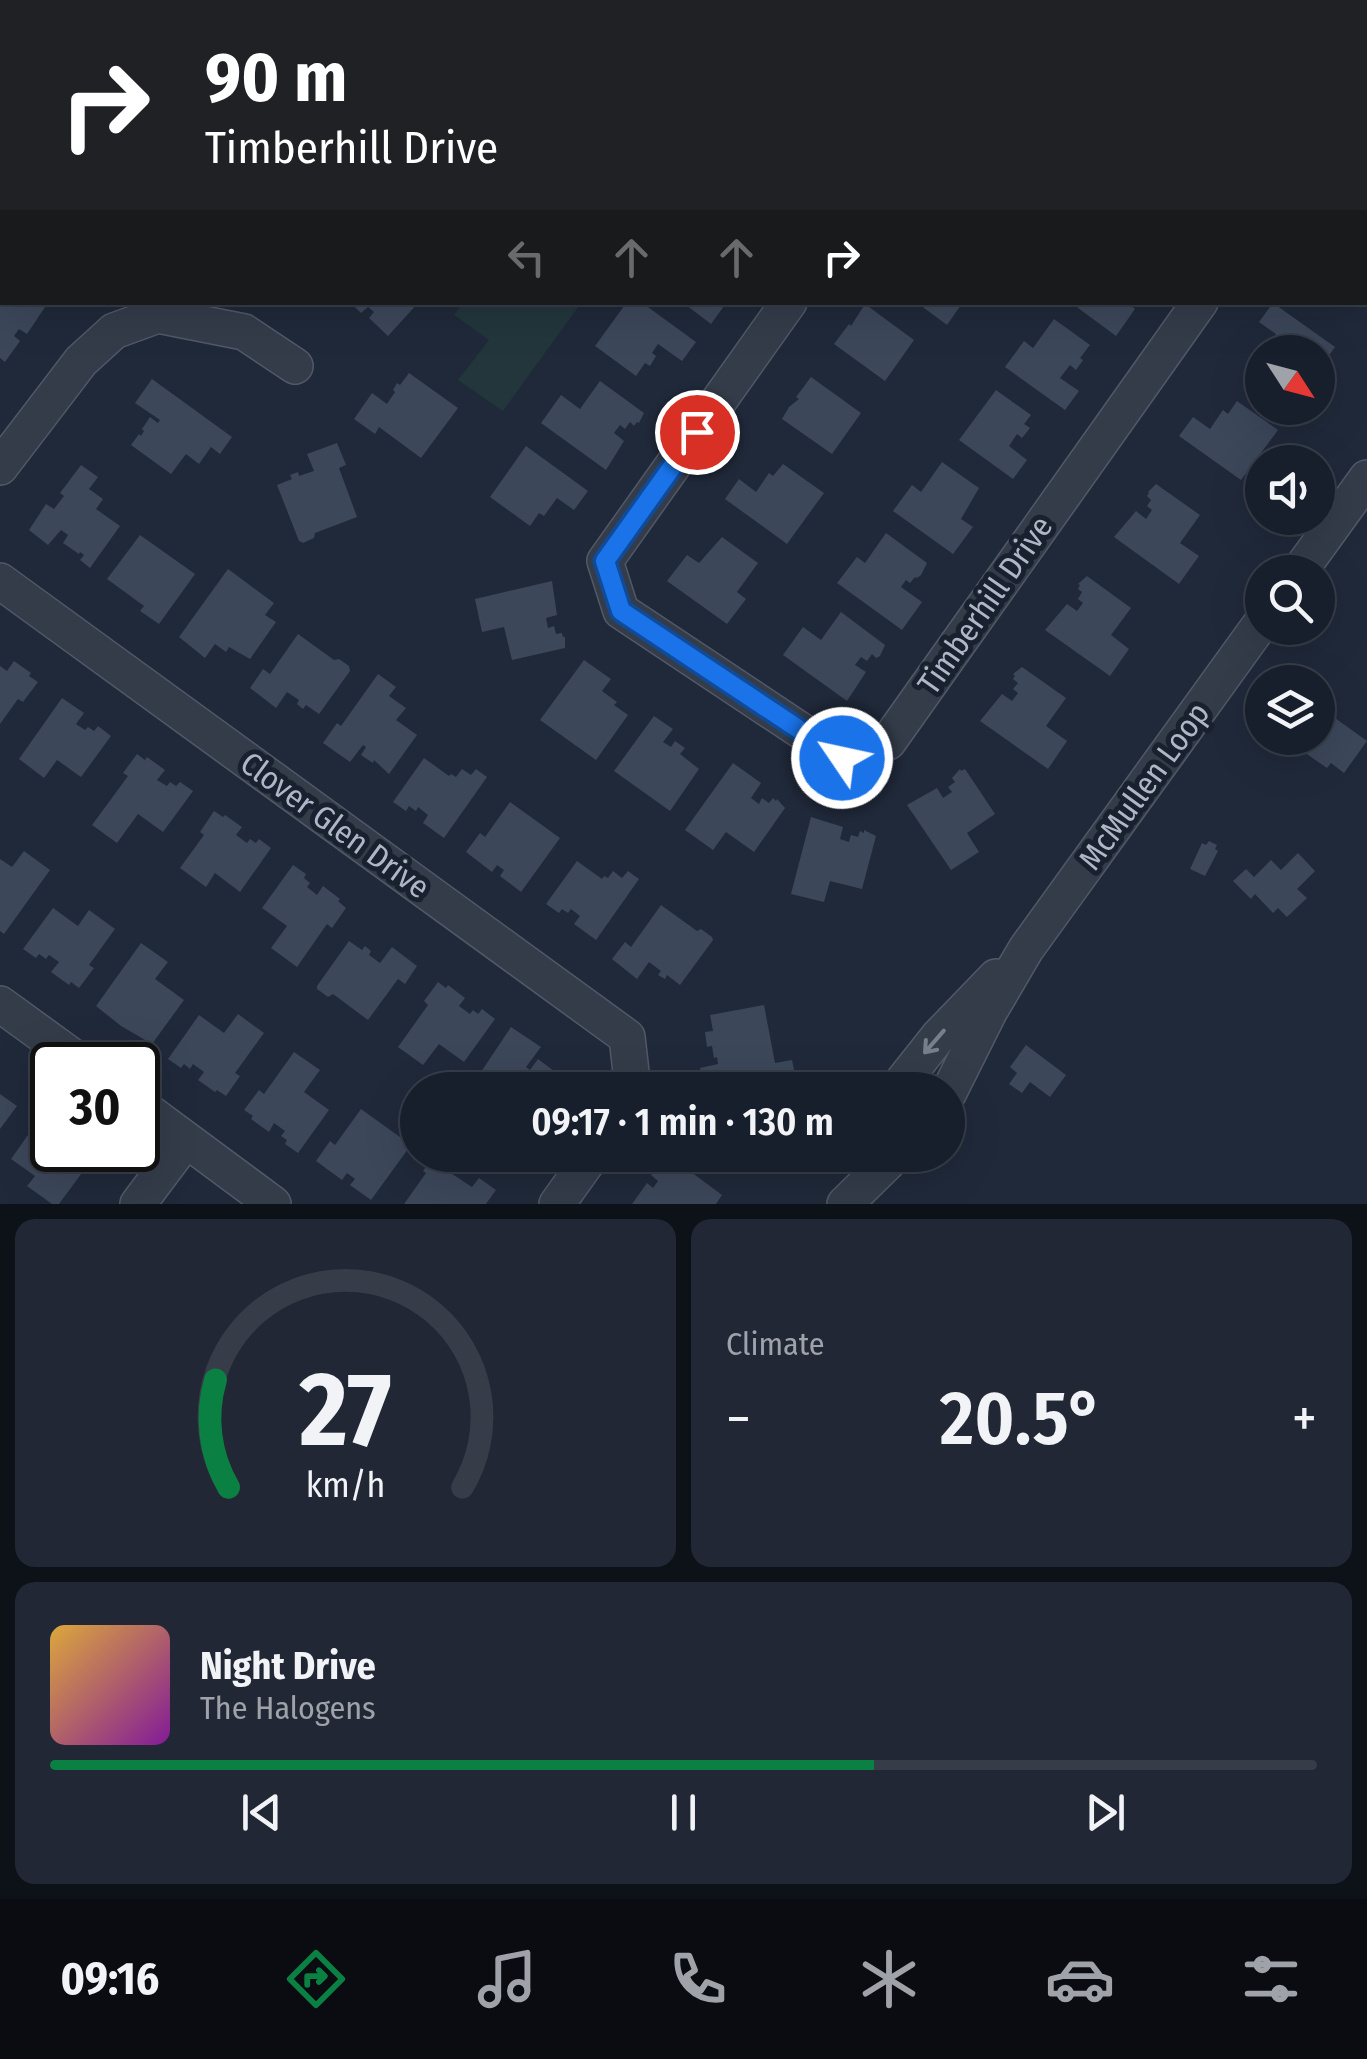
<!DOCTYPE html>
<html lang="en">
<head>
<meta charset="utf-8">
<style>
  body { margin:0; font-family:"Fira Sans Condensed",sans-serif; background:#212734; color:#f1f3f6; height:100vh; display:flex; flex-direction:column; font-size:38px; white-space:nowrap }
  * { box-sizing:border-box; margin:0 }
  p { font-size:32px; color:#9fa2a9 }
  .icon { flex:none; width:55px; height:55px; fill:none; stroke:currentColor; stroke-width:2; stroke-linecap:round; stroke-linejoin:round }
  .map { position:relative; height:1204px; overflow:hidden }
  .panel { display:flex; flex-direction:column; gap:15px; padding:15px; background:#0d1118; flex:1 }
  .panel>* { flex:none }
  .top-card { position:absolute; left:0px; top:0px; width:1368px; height:305px; box-shadow:0 10px 40px #0002,0 0 0 2px #363d48; background:#202124; color:#fff; overflow:hidden }
  .needle { width:65px; rotate:126deg }
  .controls { position:absolute; left:1245px; top:335px; display:grid; gap:20px }
  .controls a { display:grid; place-items:center; width:90px; height:90px; border-radius:50%; background:#181f2c; box-shadow:0 10px 40px #0002,0 0 0 2px #363d48; font-size:50px }
  .speed { position:absolute; left:30px; top:1042px; display:flex; gap:20px; font-size:50px; font-weight:700; text-align:center }
  .speed>* { display:grid; place-content:center; width:130px; height:130px; border-radius:50%; background:#181f2c; box-shadow:0 10px 40px #0002,0 0 0 2px #363d48; line-height:1 }
  .speed .limit { border:5px solid #111; border-radius:15px; background:#fff; color:#111 }
  .pin { position:absolute; display:grid; place-items:center; width:85px; height:85px; color:#fff; margin:-42px; border:5px solid #fff; border-radius:50%; box-shadow:0 2px 10px #0007 }
  .me { position:absolute; width:110px; margin:-55px; rotate:304deg; stroke-linejoin:round; filter:drop-shadow(0 0 8px #0008) }
  .turn { display:flex; align-items:center; gap:35px; height:210px; padding:0 40px; font-size:45px }
  .turn .icon { width:130px; height:130px; stroke-width:2.5 }
  .turn b { display:block; font-size:70px; line-height:85px }
  .lanes { display:flex; align-items:center; height:95px; padding:0 40px; background:#0003; justify-content:center; gap:50px; direction:ltr }
  .lanes .off { opacity:.35 }
  .big { font-size:75px; font-weight:600; line-height:1.1 }
  .panel .widget { flex:1; display:flex; flex-direction:column; justify-content:center; gap:15px; min-width:0; padding:0 35px; border-radius:20px; background:#212734 }
  .panel .dial { align-items:center; gap:0 }
  .dial svg { height:260px; overflow:visible; fill:none; stroke:#363d48; stroke-width:7; stroke-linecap:round; text-anchor:middle }
  .dial text { fill:#f1f3f6; stroke:none }
  .song { display:flex; align-items:center; gap:30px }
  .cover { width:120px; height:120px; border-radius:15px; background:linear-gradient(135deg,hsl(40 70% 55%),hsl(290 70% 35%)) }
  .played { height:10px; border-radius:5px; background:linear-gradient(90deg,#0b8043 65%,#363d48 65%) }
  .keys { display:flex; justify-content:space-around; direction:ltr }
  .heat { display:flex; justify-content:space-between; align-items:center; font-size:55px; direction:ltr }
  .panel .tiles { flex:1; display:grid; gap:15px; grid-template-columns:1fr 1fr }
  .widget:last-child { grid-column:span 2 }
  .trip { position:absolute; left:400px; top:1072px; width:565px; height:100px; border-radius:50px; background:#181f2c; box-shadow:0 10px 40px #0002,0 0 0 2px #363d48; font-weight:600; line-height:100px; text-align:center }
  .menu { display:flex; height:160px; justify-content:space-around; align-items:center; background:#0a0c12; color:#9fa2a9 }
  .menu .icon { width:70px; height:70px }
  .menu .active { color:#0b8043 }
  .menu b { font-size:45px; color:#f1f3f6 }
  .map>svg:first-child { display:block }
  .green { fill:#22363b }
  .building { fill:#3c475a }
  .lines { fill:none; stroke-linecap:round; stroke-linejoin:round }
  .minor-casing { stroke:#515968; stroke-width:38 }
  .minor { stroke:#343c4a; stroke-width:35 }
  .oneway { stroke:#777f8f }
  .route-casing { stroke:#114b97; stroke-width:25 }
  .route { stroke:#1a73e8; stroke-width:18 }
  .labels { text-anchor:middle; stroke-width:10; stroke-linejoin:round; paint-order:stroke }
  .street-label { font-size:32px; fill:#aeb6c7; stroke:#19212f }
</style>
</head>
<body>
<div class="map">
<svg width="1367" height="1204" viewBox="0 0 1367 1204">
  <rect width="100%" height="100%" fill="#20293a"/>
  <!-- green -->
  <path class="green" d="M463,303V302L581,303L503,411L458,380L489,340L454,315Z"/>
  <!-- building -->
  <path class="building" d="M0,302H39L45,307L27,334L19,329L14,336L20,341L5,362L0,358Z
    M350,302H419L388,336L369,318L374,312L368,307L361,313Z
    M627,302H641L696,342L682,361L658,344L652,353L656,356L650,366L645,363L636,376L595,346Z
    M682,302H727L711,324Z
    M916,302H963L947,325Z
    M1070,302H1126L1135,309L1116,336Z
    M1273,303L1335,347L1318,371V352H1263L1276,334L1259,322Z
    M865,304L914,340L885,381L834,344L849,324L851,326Z
    M1054,319L1090,345L1080,358L1083,360L1076,370L1070,365L1060,378L1079,391L1065,410L1005,367L1024,341L1033,348Z
    M409,373L458,408L421,458L379,427L375,434L354,419L372,393L387,404L395,392L393,390L397,383L400,385Z
    M811,377L861,413L832,454L782,419L789,407L799,399L796,397Z
    M152,379L232,437L220,454L211,447L199,464L186,454L171,474L131,445L139,434L141,436L144,431L142,429L150,417L158,423L160,420L135,403Z
    M600,381L644,413L639,423L637,422L634,426L630,422L625,429L620,425L614,433L624,441L606,470L541,423L561,395L580,409Z
    M996,390L1031,415L1024,424L1030,428L1022,438L1017,434L1009,446L1027,460L1013,479L959,440Z
    M1237,401L1278,430L1241,480L1179,436L1193,417L1210,429L1223,410L1228,414Z
    M337,443L346,465L339,468L357,517L315,533L314,538L303,543L299,541L277,485L292,479L290,475L298,472L299,476L314,471L307,454Z
    M526,446L588,491L574,510L557,498L544,516L539,513L530,526L490,497Z
    M942,462L979,488L961,519L973,527L953,554L893,511L912,485L921,492Z
    M783,464L824,493L787,544L725,499L739,479L756,492L769,473L773,476Z
    M81,465L98,477L89,489L103,499L96,509L120,526L90,568L80,560L84,555L80,552L79,554L63,543L68,535L61,530L48,545L29,530L46,504L54,509L64,496L60,493Z
    M1156,484L1200,515L1180,543L1199,556L1179,584L1114,537L1136,511L1146,519L1152,510L1147,506L1151,500L1147,496L1149,493L1148,492Z
    M886,533L927,563L921,575L917,578L915,577L910,583L906,580L901,587L922,602L902,630L837,583L857,557L865,563Z
    M140,535L195,574L159,624L140,611L144,606L107,579Z
    M722,537L758,563L737,592L746,599L727,624L667,581L687,555L699,563Z
    M228,569L274,603L265,615L276,622L250,659L229,647L226,652L215,644L205,658L179,637Z
    M1087,576L1131,608L1111,635L1129,649L1110,676L1045,630L1067,604L1077,611L1083,603L1078,599L1082,592L1078,589L1080,585L1078,584Z
    M552,581L557,615L546,618L548,628L554,626L556,634L562,633L563,637H565V648L512,660L504,627L482,632L475,599Z
    M841,612L885,645L880,656L876,658L872,654L867,661L861,657L855,665L866,672L847,701L783,655L803,627L821,640Z
    M298,634L334,660L339,659L349,666L350,671L319,714L306,705L303,709L297,704L299,700L287,692L276,708L250,688L263,669L270,674Z
    M584,660L611,679L602,691L617,702L614,705L628,715L596,760L540,720Z
    M14,661L31,673L29,676L38,682L23,702L18,699L0,724V666L7,671Z
    M1022,667L1066,698L1046,726L1067,741L1048,769L980,721L1002,694L1012,701L1018,693L1013,689L1018,683L1013,679L1015,676L1013,674Z
    M378,674L396,687L389,696L406,708L396,720L417,735L389,774L374,760L373,763L361,755L366,747L363,745L350,762L323,743L337,723L341,726Z
    M62,698L84,713L76,724L85,730L88,727L94,731L98,726L111,736L81,777L57,760L44,778L19,759Z
    M1328,713L1367,741L1344,773L1331,763L1327,768L1301,750L1310,738H1318V714L1324,718Z
    M654,716L673,729L663,742L671,747L675,741L685,748L680,754L699,769L670,811L614,771Z
    M137,754L145,760L147,757L165,770L157,780L167,786L170,782L176,786L180,782L193,791L163,832L138,814L117,843L92,825L128,776L123,773Z
    M424,758L449,776L451,774L456,777L462,769L471,775L476,769L487,777L444,838L423,823L428,815L418,807L416,811L409,806L406,811L393,802Z
    M733,763L761,783L751,798L759,804L762,798L769,803L773,798L776,801L777,799L785,808L754,852L726,832L713,850L685,830Z
    M960,769L961,771L965,769L995,814L967,833L979,852L951,870L907,805L937,788L943,798L952,792L948,787L955,782L952,778Z
    M510,802L560,838L521,892L500,876L504,870L497,865L492,872L466,852L480,833L485,837Z
    M214,811L223,817L225,815L242,827L236,835L247,843L250,839L256,843L259,839L271,848L240,892L215,873L206,887L180,868L204,835L200,832Z
    M811,817L843,827L840,839L849,842L851,835L858,837L860,831L864,833V830L876,836L862,889L830,881L824,902L791,894Z
    M1209,841L1217,845L1215,849L1218,851L1205,876L1190,869L1202,843L1206,845Z
    M24,851L50,870L4,934L0,931V859L12,867Z
    M1298,853L1315,871L1297,889L1307,898L1287,917L1278,908L1273,913L1255,894L1251,899L1233,881L1246,869L1254,877L1271,860L1281,870Z
    M577,861L602,879L604,876L608,878L613,871L622,878L628,871L639,879L596,940L574,924L580,916L571,909L568,913L562,909L559,913L546,904Z
    M293,865L306,874L304,878L310,883L307,887L317,895L323,886L340,899L338,901L346,908L332,928L327,924L297,967L271,948L287,926L262,908Z
    M661,905L697,931L701,929L712,937L713,940L680,985L667,975L665,979L658,975L661,971L649,962L637,979L612,959L625,942L631,947Z
    M53,908L78,926L89,910L115,929L89,965L94,968L79,988L71,982L69,985L51,972L59,962L49,955L46,959L39,954L36,958L23,949Z
    M349,941L362,950L365,946L371,951L369,955L380,963L392,947L417,966L405,984L398,979L368,1020L333,994L328,997L317,989V986Z
    M141,943L168,962L155,979L184,1000L152,1044L121,1026L96,1006Z
    M438,982L446,988L448,985L465,998L459,1006L470,1014L473,1010L478,1014L482,1009L495,1019L464,1062L439,1044L423,1065L398,1047L428,1005L424,1001Z
    M764,1005L775,1063L792,1060L795,1074L703,1090L700,1068L718,1064L717,1057L714,1058L712,1046L707,1047L705,1032L713,1031L710,1015Z
    M238,1014L264,1033L235,1073L240,1076L226,1096L217,1090L215,1092L198,1080L204,1072L193,1064L190,1069L184,1064L181,1068L168,1059L199,1015L224,1033Z
    M511,1027L541,1047L526,1067L530,1070L538,1059L562,1077L553,1090H480L473,1084Z
    M1026,1045L1066,1075L1050,1097L1030,1082L1022,1093L1009,1084L1017,1073L1010,1067Z
    M294,1052L320,1070L304,1092L329,1110L298,1153L285,1144L287,1140L281,1136L285,1131L274,1123L269,1132L251,1119L253,1116L244,1110L259,1090L264,1094Z
    M0,1094L17,1106L0,1129Z
    M47,1108L52,1112L50,1127L52,1129V1150H108L96,1166L90,1162L59,1204H52L27,1186L35,1176L11,1159Z
    M361,1109L411,1145L371,1200L350,1185L355,1179L347,1173L342,1180L316,1161L330,1141L335,1145Z
    M667,1155H679L691,1163L687,1169L722,1195L716,1204H632L647,1183L653,1188L658,1181L651,1175Z
    M431,1160L472,1187L479,1178L496,1190L486,1204H404L426,1173L423,1171Z"/>
  <g class="lines">
    <!-- minor casing -->
    <g class="minor-casing">
      <path id="minor" d="M62,0L65,2
        M726,2L729,0
        M0,84L2,80
        M1365,84L1367,82
        M789,302L605,561L621,611L842,758L888,742L1200,302
        M0,467L81,361L114,331L158,315L244,332L295,366
        M1299,572L1367,478
        M0,581L627,1037L633,1090
        M0,1004L84,1065
        M896,1090L938,1037L996,977
        M948,1094L989,1012L1026,949L1262,622
        M138,1104L273,1204
        M138,1204L186,1140
        M557,1204L592,1155
        M845,1204L895,1155"/>
    </g>
    <!-- minor -->
    <use href="#minor" class="minor"/>
  </g>
  <!-- one-way arrows -->
  <defs><path id="oneway-shaft" d="M-6 0H5M1.5-3L5.5 0L1.5 3" fill="none" stroke-width="1.6" stroke-linecap="round" stroke-linejoin="round" transform="scale(2.5)"/></defs>
  <use class="oneway" href="#oneway-shaft" transform="translate(934 1042) rotate(131)"/>
  <g class="lines">
    <!-- route casing -->
    <g class="route-casing">
      <path id="route" d="M697,432L605,561L621,611L842,758"/>
    </g>
    <!-- route -->
    <use href="#route" class="route"/>
  </g>
  <g class="labels">
    <!-- street labels -->
    <g class="street-label">
      <text transform="translate(985 605) rotate(-55)" y="11">Timberhill Drive</text>
      <text transform="translate(1144 786) rotate(-54)" y="11">McMullen Loop</text>
      <text transform="translate(335 825) rotate(36)" y="11">Clover Glen Drive</text>
    </g>
  </g>
</svg>
<div class="controls">
<a><svg class="needle" viewBox="-14 -14 28 28"><path d="M0-13l5 13h-10z" fill="#e53935"/><path d="M0 13l5-13h-10z" fill="#9fa2a9"/></svg></a>
<a><svg class="icon" aria-label="sound" viewBox="0 0 24 24"><path d="M4 9h4l5-4v14l-5-4H4zM17 9q2 3 0 6"/></svg></a>
<a><svg class="icon" aria-label="search" viewBox="0 0 24 24"><circle cx="10" cy="10" r="6"/><path d="M15 15l6 6"/></svg></a>
<a><svg class="icon" aria-label="layers" viewBox="0 0 24 24"><path d="M12 4l9 5-9 5-9-5zM3 14l9 5 9-5"/></svg></a>
</div>
<div class="speed"><div class="limit">30</div></div>
<div class="pin" style="left:697px;top:432px;background:#d93025"><svg class="icon" aria-label="arrive" viewBox="0 0 24 24"><path d="M6 21V4h12l-3 4 3 4H6"/></svg></div>
<svg class="me" style="left:842px;top:758px" viewBox="-20 -20 40 40"><circle r="17" fill="#1a73e8" stroke="#fff" stroke-width="3"/><path d="M0-11L8 9 0 5-8 9z" fill="#fff"/></svg>
<div class="trip">09:17 · 1 min · 130 m</div>
<div class="top-card">
<div class="turn"><svg class="icon" aria-label="right" viewBox="0 0 24 24"><path d="M7 20v-9h11M14 6l5 5-5 5"/></svg><div><b>90 m</b>Timberhill Drive</div></div>
<div class="lanes"><svg class="icon off" aria-label="left" viewBox="0 0 24 24"><path d="M17 20v-9H6M10 6l-5 5 5 5"/></svg><svg class="icon off" aria-label="ahead" viewBox="0 0 24 24"><path d="M12 20V5M6 11l6-6 6 6"/></svg><svg class="icon off" aria-label="ahead" viewBox="0 0 24 24"><path d="M12 20V5M6 11l6-6 6 6"/></svg><svg class="icon" aria-label="right" viewBox="0 0 24 24"><path d="M7 20v-9h11M14 6l5 5-5 5"/></svg></div>
</div>
</div>
<section class="panel">
<div class="tiles">
<div class="widget dial"><svg viewBox="0 0 100 80">
<path d="M14 69A42 42 0 1 1 86 69"/>
<path d="M14 69A42 42 0 0 1 10 36" stroke="#0b8043"/>
<text x="50" y="56" font-size="32" font-weight="700">27</text>
<text x="50" y="72" font-size="11">km/h</text>
</svg></div>
<div class="widget"><p>Climate</p>
<div class="heat"><a>−</a><b class="big">20.5°</b><a>+</a></div>
</div>
<div class="widget">
<div class="song"><i class="cover"></i><div><b>Night Drive</b><p>The Halogens</p></div></div>
<div class="played"></div>
<div class="keys"><svg class="icon" aria-label="previous" viewBox="0 0 24 24"><path d="M18 5L8 12l10 7zM5 5v14"/></svg><svg class="icon" aria-label="pause" viewBox="0 0 24 24"><path d="M8 5v14M16 5v14"/></svg><svg class="icon" aria-label="next" viewBox="0 0 24 24"><path d="M6 5l10 7-10 7zM19 5v14"/></svg></div>
</div>
</div>
</section>
<nav class="menu">
<b>09:16</b>
<svg class="icon active" aria-label="directions" viewBox="0 0 24 24"><path d="M12 3l9 9-9 9-9-9zM9 14v-3h6M13 9l2 2-2 2"/></svg>
<svg class="icon" aria-label="music" viewBox="0 0 24 24"><path d="M9 18V5l10-2v13"/><circle cx="6" cy="18" r="3"/><circle cx="16" cy="16" r="3"/></svg>
<svg class="icon" aria-label="phone" viewBox="0 0 24 24"><path d="M5 4h4l2 5-3 2q2 4 5 5l2-3 5 2v4C11 20 4 13 5 4z"/></svg>
<svg class="icon" aria-label="climate" viewBox="0 0 24 24"><path d="M12 3v18M4 7l16 10M4 17L20 7"/></svg>
<svg class="icon" aria-label="car" viewBox="0 0 24 24"><path d="M5 17H2v-5l4-1 3-4h7l3 4 3 1v5h-3M9 17h6M6 11h13"/><circle cx="7" cy="17" r="2"/><circle cx="17" cy="17" r="2"/></svg>
<svg class="icon" aria-label="filters" viewBox="0 0 24 24"><path d="M4 7h16M4 17h16"/><circle cx="9" cy="7" r="2"/><circle cx="15" cy="17" r="2"/></svg>
</nav>
</body>
</html>
